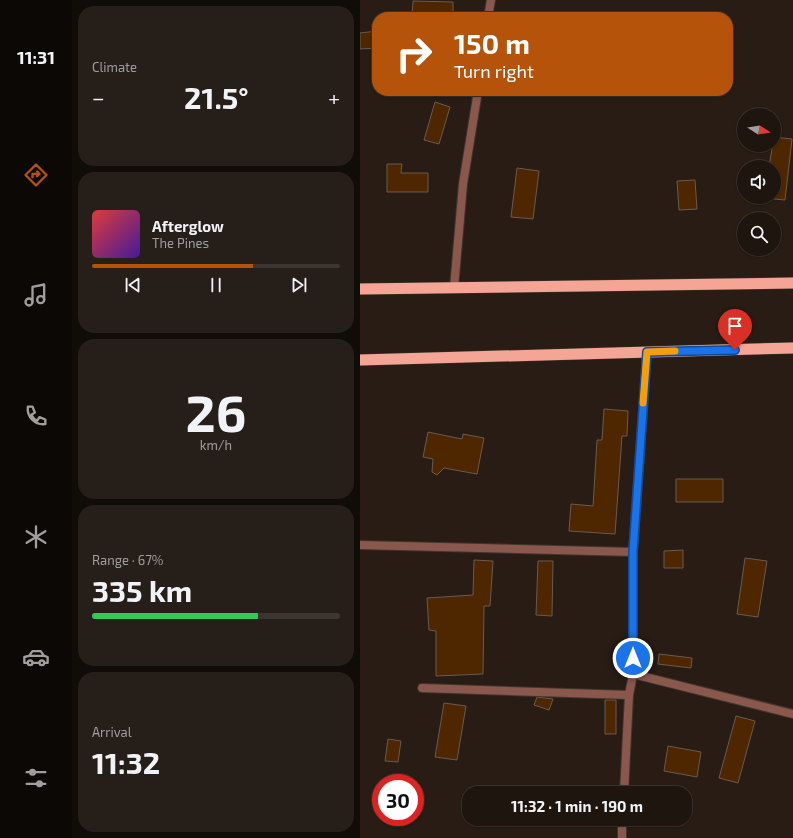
<!DOCTYPE html>
<html lang="en">
<head>
<meta charset="utf-8">
<style>
  body { margin:0; font-family:"Exo 2",sans-serif; background:#261e18; color:#f1f3f6; height:100vh; display:flex; flex-direction:column; font-size:15px; white-space:nowrap }
  * { box-sizing:border-box; margin:0 }
  p { font-size:13px; color:#a19f9e }
  .icon { flex:none; width:22px; height:22px; fill:none; stroke:currentColor; stroke-width:2; stroke-linecap:round; stroke-linejoin:round }
  .map { position:relative; flex:1; overflow:hidden }
  .drawer { display:flex; flex-direction:column; gap:6px; padding:6px; background:#100c08; width:288px }
  .drawer>* { flex:none }
  .hud { position:absolute; left:12px; top:12px; width:361px; height:84px; border-radius:16px; box-shadow:0 1px 3px #0004,0 0 0 1px #3c342f; background:#b45309; color:#fff; overflow:hidden }
  .needle { width:26px; rotate:102deg }
  .buttons { position:absolute; left:377px; top:108px; display:grid; gap:8px }
  .buttons a { display:grid; place-items:center; width:44px; height:44px; border-radius:50%; background:#1e150f; box-shadow:0 1px 3px #0004,0 0 0 1px #3c342f; font-size:20px }
  .speed { position:absolute; left:12px; top:774px; display:flex; gap:8px; font-size:20px; font-weight:700; text-align:center }
  .speed>* { display:grid; place-content:center; width:52px; height:52px; border-radius:50%; background:#1e150f; box-shadow:0 1px 3px #0004,0 0 0 1px #3c342f; line-height:1 }
  .speed .limit { border:6px solid #d22; background:#fff; color:#111 }
  .pin { position:absolute; display:grid; place-items:center; width:34px; height:34px; color:#fff; margin:-41px -17px; border-radius:50% 50% 50% 0; rotate:-45deg; box-shadow:0 0 4px #0007 }
  .pin .icon { rotate:45deg }
  .me { position:absolute; width:44px; margin:-22px; rotate:0deg; stroke-linejoin:round; filter:drop-shadow(0 0 3px #0008) }
  .turn { display:flex; align-items:center; gap:14px; height:84px; padding:0 16px; font-size:18px }
  .turn .icon { width:52px; height:52px; stroke-width:2.5 }
  .turn b { display:block; font-size:28px; line-height:34px }
  .big { font-size:30px; font-weight:700; line-height:1.1 }
  .drawer .card { flex:1; display:flex; flex-direction:column; justify-content:center; gap:6px; min-width:0; padding:0 14px; border-radius:16px; background:#261e18 }
  .drawer .dial { align-items:center; gap:0 }
  .dial b { font-size:52px; line-height:1 }
  .song { display:flex; align-items:center; gap:12px }
  .cover { width:48px; height:48px; border-radius:6px; background:linear-gradient(135deg,hsl(0 70% 55%),hsl(260 70% 35%)) }
  .played { height:4px; border-radius:2px; background:linear-gradient(90deg,#b45309 65%,#3c342f 65%) }
  .keys { display:flex; justify-content:space-around; direction:ltr }
  .heat { display:flex; justify-content:space-between; align-items:center; font-size:22px; direction:ltr }
  .charge { height:6px; border-radius:3px; background:linear-gradient(90deg,#34c759 67%,#3c342f 0) }
  .trip { position:absolute; left:102px; top:786px; width:230px; height:40px; border-radius:16px; background:#1e150f; box-shadow:0 1px 3px #0004,0 0 0 1px #3c342f; font-weight:700; line-height:40px; text-align:center }
  main { display:flex; flex:1; min-height:0 }
  .menu { display:flex; flex-direction:column; width:72px; justify-content:space-around; align-items:center; background:#0c0806; color:#a19f9e }
  .menu .icon { width:28px; height:28px }
  .menu .on { color:#b45309 }
  .menu b { font-size:18px; color:#f1f3f6 }
  .map>svg:first-child { display:block }
  .building { fill:#4e2600; stroke:#695b51 }
  .lines { fill:none; stroke-linecap:round; stroke-linejoin:round }
  .minor-casing { stroke:#41362e; stroke-width:10 }
  .trunk-casing { stroke:#41362e; stroke-width:12 }
  .minor { stroke:#8a574d; stroke-width:8 }
  .trunk { stroke:#f4a596; stroke-width:11 }
  .route-casing { stroke:#114b97; stroke-width:10 }
  .route { stroke:#1a73e8; stroke-width:7 }
  .slow { stroke:#f59e0b; stroke-width:7 }
</style>
</head>
<body>
<main>
<nav class="menu">
<b>11:31</b>
<svg class="icon on" aria-label="directions" viewBox="0 0 24 24"><path d="M12 3l9 9-9 9-9-9zM9 14v-3h6M13 9l2 2-2 2"/></svg>
<svg class="icon" aria-label="music" viewBox="0 0 24 24"><path d="M9 18V5l10-2v13"/><circle cx="6" cy="18" r="3"/><circle cx="16" cy="16" r="3"/></svg>
<svg class="icon" aria-label="phone" viewBox="0 0 24 24"><path d="M5 4h4l2 5-3 2q2 4 5 5l2-3 5 2v4C11 20 4 13 5 4z"/></svg>
<svg class="icon" aria-label="climate" viewBox="0 0 24 24"><path d="M12 3v18M4 7l16 10M4 17L20 7"/></svg>
<svg class="icon" aria-label="car" viewBox="0 0 24 24"><path d="M5 17H2v-5l4-1 3-4h7l3 4 3 1v5h-3M9 17h6M6 11h13"/><circle cx="7" cy="17" r="2"/><circle cx="17" cy="17" r="2"/></svg>
<svg class="icon" aria-label="filters" viewBox="0 0 24 24"><path d="M4 7h16M4 17h16"/><circle cx="9" cy="7" r="2"/><circle cx="15" cy="17" r="2"/></svg>
</nav>
<section class="drawer">
<div class="card"><p>Climate</p>
<div class="heat"><a>−</a><b class="big">21.5°</b><a>+</a></div>
</div>
<div class="card">
<div class="song"><i class="cover"></i><div><b>Afterglow</b><p>The Pines</p></div></div>
<div class="played"></div>
<div class="keys"><svg class="icon" aria-label="previous" viewBox="0 0 24 24"><path d="M18 5L8 12l10 7zM5 5v14"/></svg><svg class="icon" aria-label="pause" viewBox="0 0 24 24"><path d="M8 5v14M16 5v14"/></svg><svg class="icon" aria-label="next" viewBox="0 0 24 24"><path d="M6 5l10 7-10 7zM19 5v14"/></svg></div>
</div>
<div class="card dial"><b>26</b><p>km/h</p></div>
<div class="card"><p>Range · 67%</p><b class="big">335 km</b><div class="charge"></div></div>
<div class="card"><p>Arrival</p><b class="big">11:32</b></div>
</section>
<div class="map">
<svg width="433" height="838" viewBox="0 0 433 838">
  <rect width="100%" height="100%" fill="#281c14"/>
  <!-- building -->
  <path class="building" d="M53,1L93,2V17H52Z
    M17,31V48L0,49V33Z
    M75,102L90,107L79,144L64,140Z
    M414,137L432,139L425,200L414,199V167H409Z
    M27,164H42L41,173H68V192H27Z
    M157,168L179,171L173,219L151,217Z
    M335,180L337,209L319,210L317,181Z
    M244,409L268,411L267,436H262L255,534L209,531L211,504L233,506L237,440H242Z
    M68,432L102,439L103,434L124,438L117,474L84,468L77,475L72,472L73,459L63,457Z
    M316,479H363V502H316Z
    M323,550V568H304V551Z
    M385,558L407,561L398,617L377,614Z
    M114,560L133,561L130,606H124L123,674L76,676V631L69,630L67,598L113,595Z
    M178,561H193L192,616L176,615Z
    M299,654L332,658L331,668L298,664Z
    M177,697L193,699L189,710L174,705Z
    M245,700H256V734H245Z
    M84,703L106,706L97,760L75,757Z
    M376,716L395,721L378,783L359,778Z
    M28,739L41,741L38,762L25,761Z
    M308,746L341,752L337,777L304,771Z"/>
  <g class="lines">
    <!-- minor casing -->
    <g class="minor-casing">
      <path id="minor" d="M128,17L131,0
        M94,288L103,184L118,91
        M0,545L273,552
        M273,674L433,714
        M62,688L269,695
        M264,793L269,695L273,674V552L287,352
        M262,838V819"/>
    </g>
    <!-- trunk casing -->
    <g class="trunk-casing">
      <path id="trunk" d="M0,289L433,283
        M0,360L433,348"/>
    </g>
    <!-- minor -->
    <use href="#minor" class="minor"/>
    <!-- trunk -->
    <use href="#trunk" class="trunk"/>
  </g>
  <g class="lines">
    <!-- route casing -->
    <g class="route-casing">
      <path id="route" d="M273,658V552L287,352L375,350"/>
    </g>
    <!-- route -->
    <use href="#route" class="route"/>
    <!-- slow -->
    <path class="slow" d="M283,403L287,352L315,351"/>
  </g>
</svg>
<div class="buttons">
<a><svg class="needle" viewBox="-14 -14 28 28"><path d="M0-13l5 13h-10z" fill="#e53935"/><path d="M0 13l5-13h-10z" fill="#a19f9e"/></svg></a>
<a><svg class="icon" aria-label="sound" viewBox="0 0 24 24"><path d="M4 9h4l5-4v14l-5-4H4zM17 9q2 3 0 6"/></svg></a>
<a><svg class="icon" aria-label="search" viewBox="0 0 24 24"><circle cx="10" cy="10" r="6"/><path d="M15 15l6 6"/></svg></a>
</div>
<div class="speed"><div class="limit">30</div></div>
<div class="pin" style="left:375px;top:350px;background:#d93025"><svg class="icon" aria-label="arrive" viewBox="0 0 24 24"><path d="M6 21V4h12l-3 4 3 4H6"/></svg></div>
<svg class="me" style="left:273px;top:658px" viewBox="-20 -20 40 40"><circle r="17" fill="#1a73e8" stroke="#fff" stroke-width="3"/><path d="M0-11L8 9 0 5-8 9z" fill="#fff"/></svg>
<div class="trip">11:32 · 1 min · 190 m</div>
<div class="hud">
<div class="turn"><svg class="icon" aria-label="right" viewBox="0 0 24 24"><path d="M7 20v-9h11M14 6l5 5-5 5"/></svg><div><b>150 m</b>Turn right</div></div>
</div>
</div>
</main>
</body>
</html>
